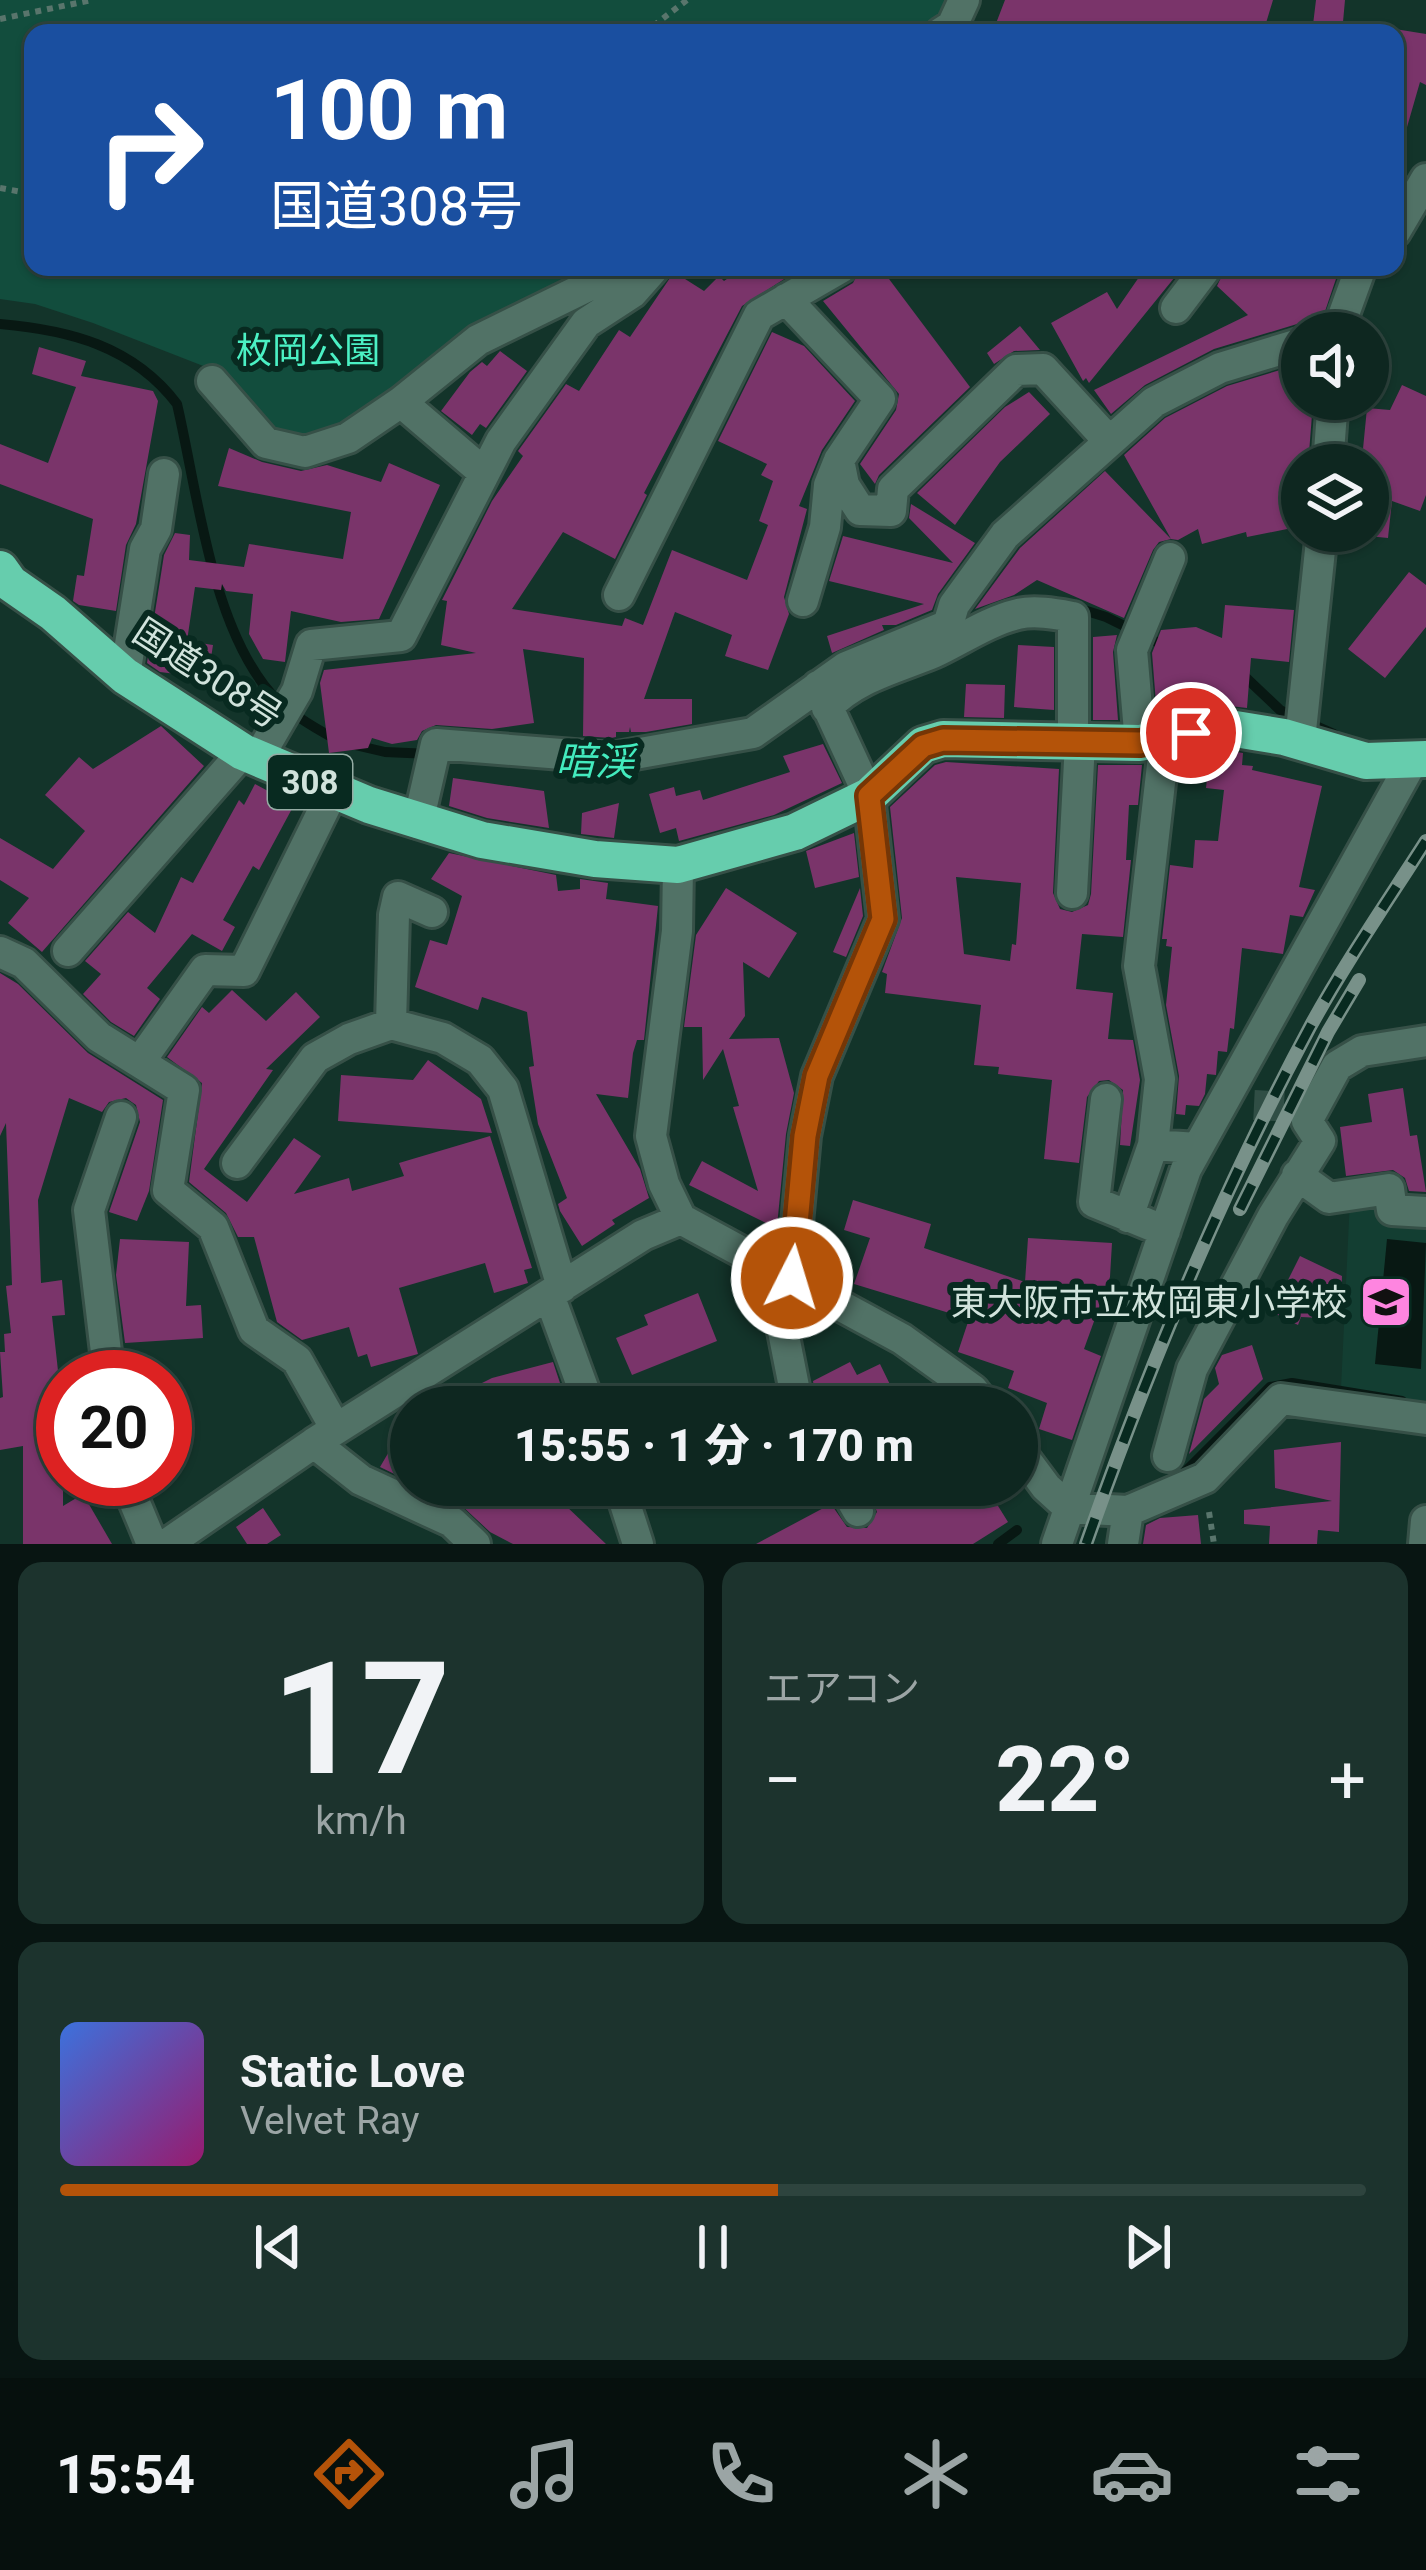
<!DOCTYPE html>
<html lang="ja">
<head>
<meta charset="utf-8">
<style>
  body { margin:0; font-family:Roboto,"Noto Sans JP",sans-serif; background:#1c332d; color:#f1f3f6; height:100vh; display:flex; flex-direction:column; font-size:45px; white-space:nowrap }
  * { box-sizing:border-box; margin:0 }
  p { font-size:39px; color:#9ba5a5 }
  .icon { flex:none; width:66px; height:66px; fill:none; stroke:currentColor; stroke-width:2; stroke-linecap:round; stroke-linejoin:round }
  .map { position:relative; height:1544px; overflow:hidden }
  .details { display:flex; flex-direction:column; gap:18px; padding:18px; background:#081512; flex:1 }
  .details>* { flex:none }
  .guide { position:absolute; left:24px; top:24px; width:1380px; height:252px; border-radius:24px; box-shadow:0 3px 9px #0004,0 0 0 3px #2e443e; background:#1a4fa0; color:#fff; overflow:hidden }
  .fabs { position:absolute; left:1281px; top:312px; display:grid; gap:24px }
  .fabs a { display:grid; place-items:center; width:108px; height:108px; border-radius:50%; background:#0e2720; box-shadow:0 3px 9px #0004,0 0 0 3px #2e443e; font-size:60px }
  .speed { position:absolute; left:36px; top:1350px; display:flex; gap:24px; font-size:60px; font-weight:700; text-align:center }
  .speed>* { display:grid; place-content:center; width:156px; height:156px; border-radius:50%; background:#0e2720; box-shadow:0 3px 9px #0004,0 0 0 3px #2e443e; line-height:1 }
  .speed .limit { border:18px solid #d22; background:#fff; color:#111 }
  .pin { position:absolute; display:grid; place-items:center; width:102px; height:102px; color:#fff; margin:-51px; border:6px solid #fff; border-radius:50%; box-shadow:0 3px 12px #0007 }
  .me { position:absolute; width:132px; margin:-66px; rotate:5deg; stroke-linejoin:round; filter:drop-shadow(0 0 9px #0008) }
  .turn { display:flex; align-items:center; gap:42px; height:252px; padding:0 48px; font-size:54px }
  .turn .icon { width:156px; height:156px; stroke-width:2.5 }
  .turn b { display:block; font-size:84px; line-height:102px }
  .big { font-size:90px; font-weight:800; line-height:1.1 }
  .details .tile { flex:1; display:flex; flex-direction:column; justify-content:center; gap:18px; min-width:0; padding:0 42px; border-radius:24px; background:#1c332d }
  .details .dial { align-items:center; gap:0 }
  .dial b { font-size:156px; line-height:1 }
  .song { display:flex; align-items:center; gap:36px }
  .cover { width:144px; height:144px; border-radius:18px; background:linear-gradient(135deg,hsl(220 70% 55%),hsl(320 70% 35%)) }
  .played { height:12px; border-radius:6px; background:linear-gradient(90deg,#b45309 55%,#2e443e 55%) }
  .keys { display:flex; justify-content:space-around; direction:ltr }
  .heat { display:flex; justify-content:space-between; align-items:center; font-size:66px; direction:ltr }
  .details .tiles { flex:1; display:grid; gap:18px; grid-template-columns:1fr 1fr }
  .tile:last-child { grid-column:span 2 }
  .trip { position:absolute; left:390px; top:1386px; width:648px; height:120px; border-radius:60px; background:#0e2720; box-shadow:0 3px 9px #0004,0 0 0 3px #2e443e; font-weight:800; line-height:120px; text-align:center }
  .menu { display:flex; height:192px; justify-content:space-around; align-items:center; background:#06100d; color:#9ba5a5 }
  .menu .icon { width:84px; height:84px }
  .menu .selected { color:#b45309 }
  .menu b { font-size:54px; color:#f1f3f6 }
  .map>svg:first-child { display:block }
  .built { fill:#133e32 }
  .green { fill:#124d3d }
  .water { fill:#081813 }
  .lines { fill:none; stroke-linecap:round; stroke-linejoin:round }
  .stream { stroke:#081813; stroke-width:10 }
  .building { fill:#7a346a; fill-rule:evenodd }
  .minor-tunnel { stroke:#304e45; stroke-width:30; stroke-dasharray:30 15; stroke-linecap:butt }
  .minor-casing { stroke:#365047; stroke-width:36 }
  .highway-casing { stroke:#365047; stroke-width:42 }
  .path { stroke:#59756c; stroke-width:6; stroke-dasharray:6 6; stroke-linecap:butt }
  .minor { stroke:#517266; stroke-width:30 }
  .highway { stroke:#66cdad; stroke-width:36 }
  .rail-casing { stroke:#789189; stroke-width:14 }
  .rail { stroke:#082a20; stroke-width:9; stroke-dasharray:27; stroke-linecap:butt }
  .route-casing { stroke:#753606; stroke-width:30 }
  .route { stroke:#b45309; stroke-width:21 }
  .labels { text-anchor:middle; stroke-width:12; stroke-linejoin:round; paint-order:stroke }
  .shield { fill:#082a20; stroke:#95aca4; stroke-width:3 }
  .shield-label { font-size:33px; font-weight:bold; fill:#d1e3dc }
  .park-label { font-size:36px; fill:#4bf1c4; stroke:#082a20 }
  .street-label { font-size:36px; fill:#d1e3dc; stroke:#082a20 }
  .poi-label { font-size:36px; fill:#d1e3dc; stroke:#082a20; text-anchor:end }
  .water-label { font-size:39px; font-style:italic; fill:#43ebbe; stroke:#082a20 }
</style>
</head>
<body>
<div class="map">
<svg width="1426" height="1544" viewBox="0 0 1426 1544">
  <rect width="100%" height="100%" fill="#13342a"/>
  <!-- built -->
  <path class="built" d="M1350,1199L1426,1216V1402L1341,1388Z"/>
  <!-- green -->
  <path class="green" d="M0,0H952L946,11L919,33H33V267H609L422,371L339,429L306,441L274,432L211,369L93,323L35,304L0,299Z"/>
  <!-- water -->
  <path class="water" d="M1387,1239L1426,1243L1421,1369L1375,1364Z"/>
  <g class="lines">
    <!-- stream -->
    <path class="stream" d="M0,324C69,330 133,346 177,404C197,490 210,614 264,685C282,709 311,726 337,740
      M1074,607L1106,617L1167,647
      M1241,673L1280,710L1334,734
      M355,745L385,752L431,754
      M1183,1474L1270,1387L1292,1383L1402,1401
      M998,1544L1017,1530"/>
  </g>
  <!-- building -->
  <path class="building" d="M1005,0H1273L1263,33H1015L995,26Z
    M1316,0H1345L1342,33H1312Z
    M1395,29L1426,34V85L1420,82L1403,141L1395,140Z
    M744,267H803L742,306L644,493L647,495L615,559L563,532L512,609L622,626L625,618L643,625L672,550L747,580L768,525L759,521L773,481L761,475L767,464L718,441L772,332L804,346L855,401L822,450L799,506L807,509L784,597L789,614L768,670L725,656L732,635L675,612L644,699H692V724L646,732H631L630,727L629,732H616V737L611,738L583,736L584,658L523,649L534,723L492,729L436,725L422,731L417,740L392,744L372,738L368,748L329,753L320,683L324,670L476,653L441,645L447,601L442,600L492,501L523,456L518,451L566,384L579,391L619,330L630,337L674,272L704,291L719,276L724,281Z
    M861,267H880L970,387L879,475L875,484L860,464L896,410L899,394L823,301L853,283Z
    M1146,267H1183L1089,383L1086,378L1083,381L1051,323L1107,292L1117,309Z
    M1226,267H1340L1318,332L1307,324H1297L1214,349L1145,385L1111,414L1094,390L1248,315L1217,286Z
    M1020,326L1040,350L1014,351L994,364L987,353Z
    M39,347L86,361L81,376L153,391L158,401L136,524L126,545L116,611L79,605L73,601L77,575L84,576L93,519L0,484V444L48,463L76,387L32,374Z
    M500,351L527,371L486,428L480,424L472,435L441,411L470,372L482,362L487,366Z
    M1297,365L1302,377V399L1313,402L1309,453L1302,452V526L1247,537L1246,532L1202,544L1198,529L1178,540L1171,539L1124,455L1165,418L1227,386Z
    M1402,385L1426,396V495L1420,511L1392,501L1388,538L1358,535L1359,531H1368V508L1373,494L1368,492V459H1362L1367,408L1390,410Z
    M1029,392L1050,414L1000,462L955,525L917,493L1005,407Z
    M229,448L262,462L301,471L327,465L381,482L389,463L440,485L379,619L341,622L291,611L285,662L263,659L249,634L253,594L226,591L222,584L221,590L195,587L187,641L213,645L208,678L160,672L147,663L164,555L175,533L190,535L189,560L244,567L249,544L343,559L351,512L218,486Z
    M1105,471L1171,539L1159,542L1153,550L1124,618L1037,580L1014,595L975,609L1020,548Z
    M911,504L975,543L938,594L932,610L896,625H882L884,630L832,653L827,636L924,604L829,581L843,536L953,563L909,518Z
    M1409,572L1426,585V627L1385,678L1348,649Z
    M1225,605L1294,610L1289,662L1251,658L1247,708L1213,704L1157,716L1152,653L1161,630L1196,627L1222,638Z
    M1117,635L1113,652L1118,720H1093V637Z
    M1018,645L1054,647V710L1014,707Z
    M966,684L1005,685L1004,718L964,717Z
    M161,726L204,766L42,952L8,923L29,898L0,880V838L53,869L85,831L45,795L79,757L93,769Z
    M823,744L842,783L774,815L679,841L676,828L660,833L649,794L674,787L676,796L700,790L703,800L790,772L783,756Z
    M1218,749L1243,753L1242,765L1253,766L1252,770L1322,786L1299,887L1315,890L1303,917L1290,915L1283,954L1242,948L1234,1029L1230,1028L1227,1052L1218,1051L1216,1075L1207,1074L1205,1094L1199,1106L1186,1105L1185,1115L1176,1114L1179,1076L1166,1005L1172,947L1166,946L1167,939H1162L1170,865L1193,868L1195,840L1218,841L1224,790L1206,788L1210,751Z
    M946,762L1059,769L1053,893L1060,909L1072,912L1088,905L1091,894L1098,765H1142L1138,805H1129L1126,860H1131L1123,937L1082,934L1076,989L1113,993L1108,1039L1133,1040L1140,1080L1130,1146L1120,1145L1123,1090L1109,1080L1099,1081L1087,1097L1079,1163L1044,1159L1052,1080L998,1074L999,1067L974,1065L981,1005L885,993L887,974L882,972L902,918L890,807L935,765ZM956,877L1021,883L1016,945L1012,944L1010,961L964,954Z
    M453,778L544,791L549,828L487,818L449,806Z
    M255,784L294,805L259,870L253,866L223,920L235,927L222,951L192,934L147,988L160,999L134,1036L111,1022L83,994L101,974L85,961L128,912L155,933L181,877L193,883L239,800L244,805Z
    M619,803L614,838L581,834L582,813Z
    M854,833L859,877L815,888L806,851Z
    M449,853L556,875L558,891L580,889V879L608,883L606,899L658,906L644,1040H637L633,1053L628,1098L596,1094L640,1169L649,1198L612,1220L615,1224L582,1246L560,1211L558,1204L567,1198L538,1124L529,1067L534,1066L527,1012L482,997L478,1010L415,987L430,940L447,945L462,896L431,879Z
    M726,888L797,933L769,978L743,962L745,1016L729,1039L779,1038L794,1093L786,1134L775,1247L768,1224L689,1185L702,1161L758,1191L733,1107L739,1106L723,1049L703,1080L702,1027H684L696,935Z
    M860,888L863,916L846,957L833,952Z
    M0,973L18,984L88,1053L163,1100L149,1191L137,1221L109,1212L140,1122L136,1105L126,1098L109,1102L102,1112L69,1098L38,1200L41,1283L62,1280L65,1315L52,1316L60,1389H63V1441L38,1444L63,1488V1506L83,1494L112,1544H23V1446L0,1450V1398L3,1397L0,1352H5L4,1334L11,1333L6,1286L12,1285L6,1123L0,1136Z
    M232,990L266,1021L296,992L320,1017L266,1069L273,1070L204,1169L247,1202L294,1138L321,1156L294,1194L349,1178L352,1191L404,1176L399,1163L490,1136L532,1268L524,1270L528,1283L494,1293L485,1263L399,1288L418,1354L371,1367L367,1354L358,1357L349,1327L302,1340L277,1322L254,1237H238L226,1213L189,1182L202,1083L167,1057L202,1007L209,1013Z
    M428,1060L481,1099L492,1133L338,1121L341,1075L413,1080Z
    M1403,1088L1410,1136L1417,1135L1426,1192L1409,1191L1405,1178L1393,1170L1346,1176L1340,1127L1372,1122L1368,1094Z
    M853,1200L931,1224L924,1248L1025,1282L1028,1238L1112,1243L1110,1277L1084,1349L1101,1356L1072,1440L1039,1429L1047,1403L1008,1388L1014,1371L958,1352L969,1319L854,1284L870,1238L844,1230Z
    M120,1239L189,1242L186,1306L201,1305L203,1338L125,1343L116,1275Z
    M1300,1256L1342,1276L1340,1319L1301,1317L1298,1325L1272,1312Z
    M698,1293L717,1341L632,1375L616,1338L648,1325L644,1315Z
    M1252,1345L1263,1379L1189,1454L1204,1399L1219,1384L1215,1368L1222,1355Z
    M553,1362L566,1401L552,1407H434L492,1378Z
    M850,1362L857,1375L880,1364L901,1407H817L813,1381Z
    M411,1414V1482L380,1467Z
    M1341,1442L1339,1532L1318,1530L1317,1544H1269L1270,1526L1244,1524V1510L1332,1501L1275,1488L1274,1450Z
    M418,1485H544L606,1544H513L490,1532L461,1505Z
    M867,1485H985L1008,1522L973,1544H756L831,1504L847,1527L867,1528L877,1512Z
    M263,1508L281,1535L267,1544H247L236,1527Z
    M1198,1515L1201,1544H1143L1146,1525L1160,1518Z"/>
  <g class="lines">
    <!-- minor-tunnel -->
    <path class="minor-tunnel" d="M1254,1105L1314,1108"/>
    <!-- minor casing -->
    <g class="minor-casing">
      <path id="minor" d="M941,33L952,26L964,0
        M1395,232L1426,179
        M786,299L880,399L839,460L844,485L860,510L891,511L893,489L1016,370L1043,369L1108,440
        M1176,308L1207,267
        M1337,333L1361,267
        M212,381L266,443L305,452L348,438L401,402L478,340L627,267
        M401,402L483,472
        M1328,465L1333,399
        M619,595L759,315L842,267
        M803,601L825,527L829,485L839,460
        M125,676L145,549L156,529L164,474
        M827,708C854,678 897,668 933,653C961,640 988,621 1018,614C1035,610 1056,614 1073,617V743
        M1165,739L1139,966L1160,1079L1153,1145L1197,1148
        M1300,740L1322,531
        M1140,743L1132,650L1170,558
        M258,758L297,691L311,645L401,636L501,441L586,323L632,293L655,267
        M418,823L436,744L612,758L753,733L846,667L948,625L954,605L1005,535L1154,402L1220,368L1302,343
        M678,865L677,931L651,1136L664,1184L681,1219L902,1339L973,1390L986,1407
        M1072,893L1080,743
        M68,951L243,752
        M0,952L24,963L99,1037L184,1090L168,1190L213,1227L254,1330L297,1360L336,1429
        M391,1024L394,915L398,897L432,912
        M141,1060L205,970L244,971L333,791
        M1106,1099L1094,1202L1165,1231
        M237,1163L315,1058L349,1039L391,1024L443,1038L480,1060L503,1089L562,1287
        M1297,1175L1329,1198L1389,1189L1392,1210L1426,1212
        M1128,1217L1153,1145
        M777,1270L781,1321L798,1407
        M792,1278L805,1136L817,1076L883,919L869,796L818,686
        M549,1295L590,1407
        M109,1377L89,1210L121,1117
        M314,1443L361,1480L452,1522L475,1544
        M1017,1448L1046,1487L1069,1508L1128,1511L1205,1478L1281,1399L1426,1419
        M1168,1456L1192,1369L1273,1216L1320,1141L1307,1121L1337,1066L1362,1051L1426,1041
        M125,1479L152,1544
        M619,1485L638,1544
        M843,1485L858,1511
        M167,1544L314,1443L643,1235L681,1219
        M1057,1544L1186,1169L1413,760
        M1123,1544L1128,1511
        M1424,1544L1426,1521"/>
    </g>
    <!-- highway casing -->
    <g class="highway-casing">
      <path id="highway" d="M0,569L10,583L53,613L125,676L243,752L369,805L482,840L595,859L678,865L795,832L869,796L923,745L943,739L1140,743L1217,726L1284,737L1366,761L1426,759"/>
    </g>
    <!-- path -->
    <path class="path" d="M0,19L92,0
      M644,33L687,0
      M0,188L33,194
      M1209,1512L1214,1544"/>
    <!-- minor -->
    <use href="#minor" class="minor"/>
    <!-- highway -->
    <use href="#highway" class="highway"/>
    <!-- rail casing -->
    <g class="rail-casing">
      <path id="rail" d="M1240,1209L1328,1032L1359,980
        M1086,1544C1148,1368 1222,1191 1310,1027C1345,963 1387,902 1426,841"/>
    </g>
    <!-- rail -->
    <use href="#rail" class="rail"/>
  </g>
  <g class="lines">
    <!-- route casing -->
    <g class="route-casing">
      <path id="route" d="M792,1278L805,1136L817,1076L883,919L869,796L923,746L943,740L1140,743L1191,733"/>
    </g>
    <!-- route -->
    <use href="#route" class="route"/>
  </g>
  <!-- icons -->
  <defs>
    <g id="school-square" transform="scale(2.7)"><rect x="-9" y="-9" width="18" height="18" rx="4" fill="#fe85e0" stroke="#082a20"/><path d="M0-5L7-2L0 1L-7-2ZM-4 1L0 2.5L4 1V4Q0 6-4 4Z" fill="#111"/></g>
  </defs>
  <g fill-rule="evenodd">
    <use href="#school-square" x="1386" y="1302"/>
  </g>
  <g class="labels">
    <!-- shield labels -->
    <rect class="shield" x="268" y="755" width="84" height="54" rx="9"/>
    <g class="shield-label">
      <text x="310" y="794">308</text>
    </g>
    <!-- park labels -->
    <g class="park-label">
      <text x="308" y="363">枚岡公園</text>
    </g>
    <!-- street labels -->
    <g class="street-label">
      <text transform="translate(208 673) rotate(33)" y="13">国道308号</text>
    </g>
    <!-- poi labels -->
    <g class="poi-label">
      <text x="1347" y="1315">東大阪市立枚岡東小学校</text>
    </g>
    <!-- water labels -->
    <g class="water-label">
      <text transform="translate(595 761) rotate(1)" y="14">暗渓</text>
    </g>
  </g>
</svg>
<div class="fabs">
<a><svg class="icon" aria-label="sound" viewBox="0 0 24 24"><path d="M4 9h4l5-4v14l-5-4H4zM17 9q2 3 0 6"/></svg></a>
<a><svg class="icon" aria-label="layers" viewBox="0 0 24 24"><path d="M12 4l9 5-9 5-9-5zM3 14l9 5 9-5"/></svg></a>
</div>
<div class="speed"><div class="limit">20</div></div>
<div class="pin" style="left:1191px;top:733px;background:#d93025"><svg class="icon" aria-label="arrive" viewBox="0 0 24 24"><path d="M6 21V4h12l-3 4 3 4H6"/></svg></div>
<svg class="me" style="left:792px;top:1278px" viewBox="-20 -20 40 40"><circle r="17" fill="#b45309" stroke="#fff" stroke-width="3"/><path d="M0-11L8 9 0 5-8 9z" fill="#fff"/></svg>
<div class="trip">15:55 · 1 分 · 170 m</div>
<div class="guide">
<div class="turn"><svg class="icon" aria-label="right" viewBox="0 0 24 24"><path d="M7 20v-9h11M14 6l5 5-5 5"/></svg><div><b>100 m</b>国道308号</div></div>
</div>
</div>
<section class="details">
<div class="tiles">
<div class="tile dial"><b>17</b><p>km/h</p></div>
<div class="tile"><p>エアコン</p>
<div class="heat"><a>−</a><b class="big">22°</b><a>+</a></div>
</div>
<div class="tile">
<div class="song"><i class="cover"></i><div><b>Static Love</b><p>Velvet Ray</p></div></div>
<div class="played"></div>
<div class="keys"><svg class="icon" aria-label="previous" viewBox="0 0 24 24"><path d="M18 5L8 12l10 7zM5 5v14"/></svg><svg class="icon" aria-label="pause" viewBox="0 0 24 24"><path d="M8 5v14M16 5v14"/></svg><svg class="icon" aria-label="next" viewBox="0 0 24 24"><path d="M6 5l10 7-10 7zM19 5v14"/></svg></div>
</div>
</div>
</section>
<nav class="menu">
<b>15:54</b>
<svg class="icon selected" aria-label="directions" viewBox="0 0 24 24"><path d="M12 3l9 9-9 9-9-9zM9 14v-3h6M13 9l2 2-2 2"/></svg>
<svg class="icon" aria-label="music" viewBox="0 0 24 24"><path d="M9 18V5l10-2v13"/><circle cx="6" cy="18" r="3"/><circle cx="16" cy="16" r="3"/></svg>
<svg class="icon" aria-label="phone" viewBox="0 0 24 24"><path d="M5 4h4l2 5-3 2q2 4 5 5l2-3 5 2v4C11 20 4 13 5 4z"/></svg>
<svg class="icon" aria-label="climate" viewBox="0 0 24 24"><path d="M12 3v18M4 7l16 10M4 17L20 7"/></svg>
<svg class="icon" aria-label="car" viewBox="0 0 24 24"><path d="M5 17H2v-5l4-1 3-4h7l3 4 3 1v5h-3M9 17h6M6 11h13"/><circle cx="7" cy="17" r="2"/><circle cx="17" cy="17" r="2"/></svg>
<svg class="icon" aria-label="filters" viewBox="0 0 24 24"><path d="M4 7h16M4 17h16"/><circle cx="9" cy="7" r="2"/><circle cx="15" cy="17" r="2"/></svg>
</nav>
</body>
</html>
